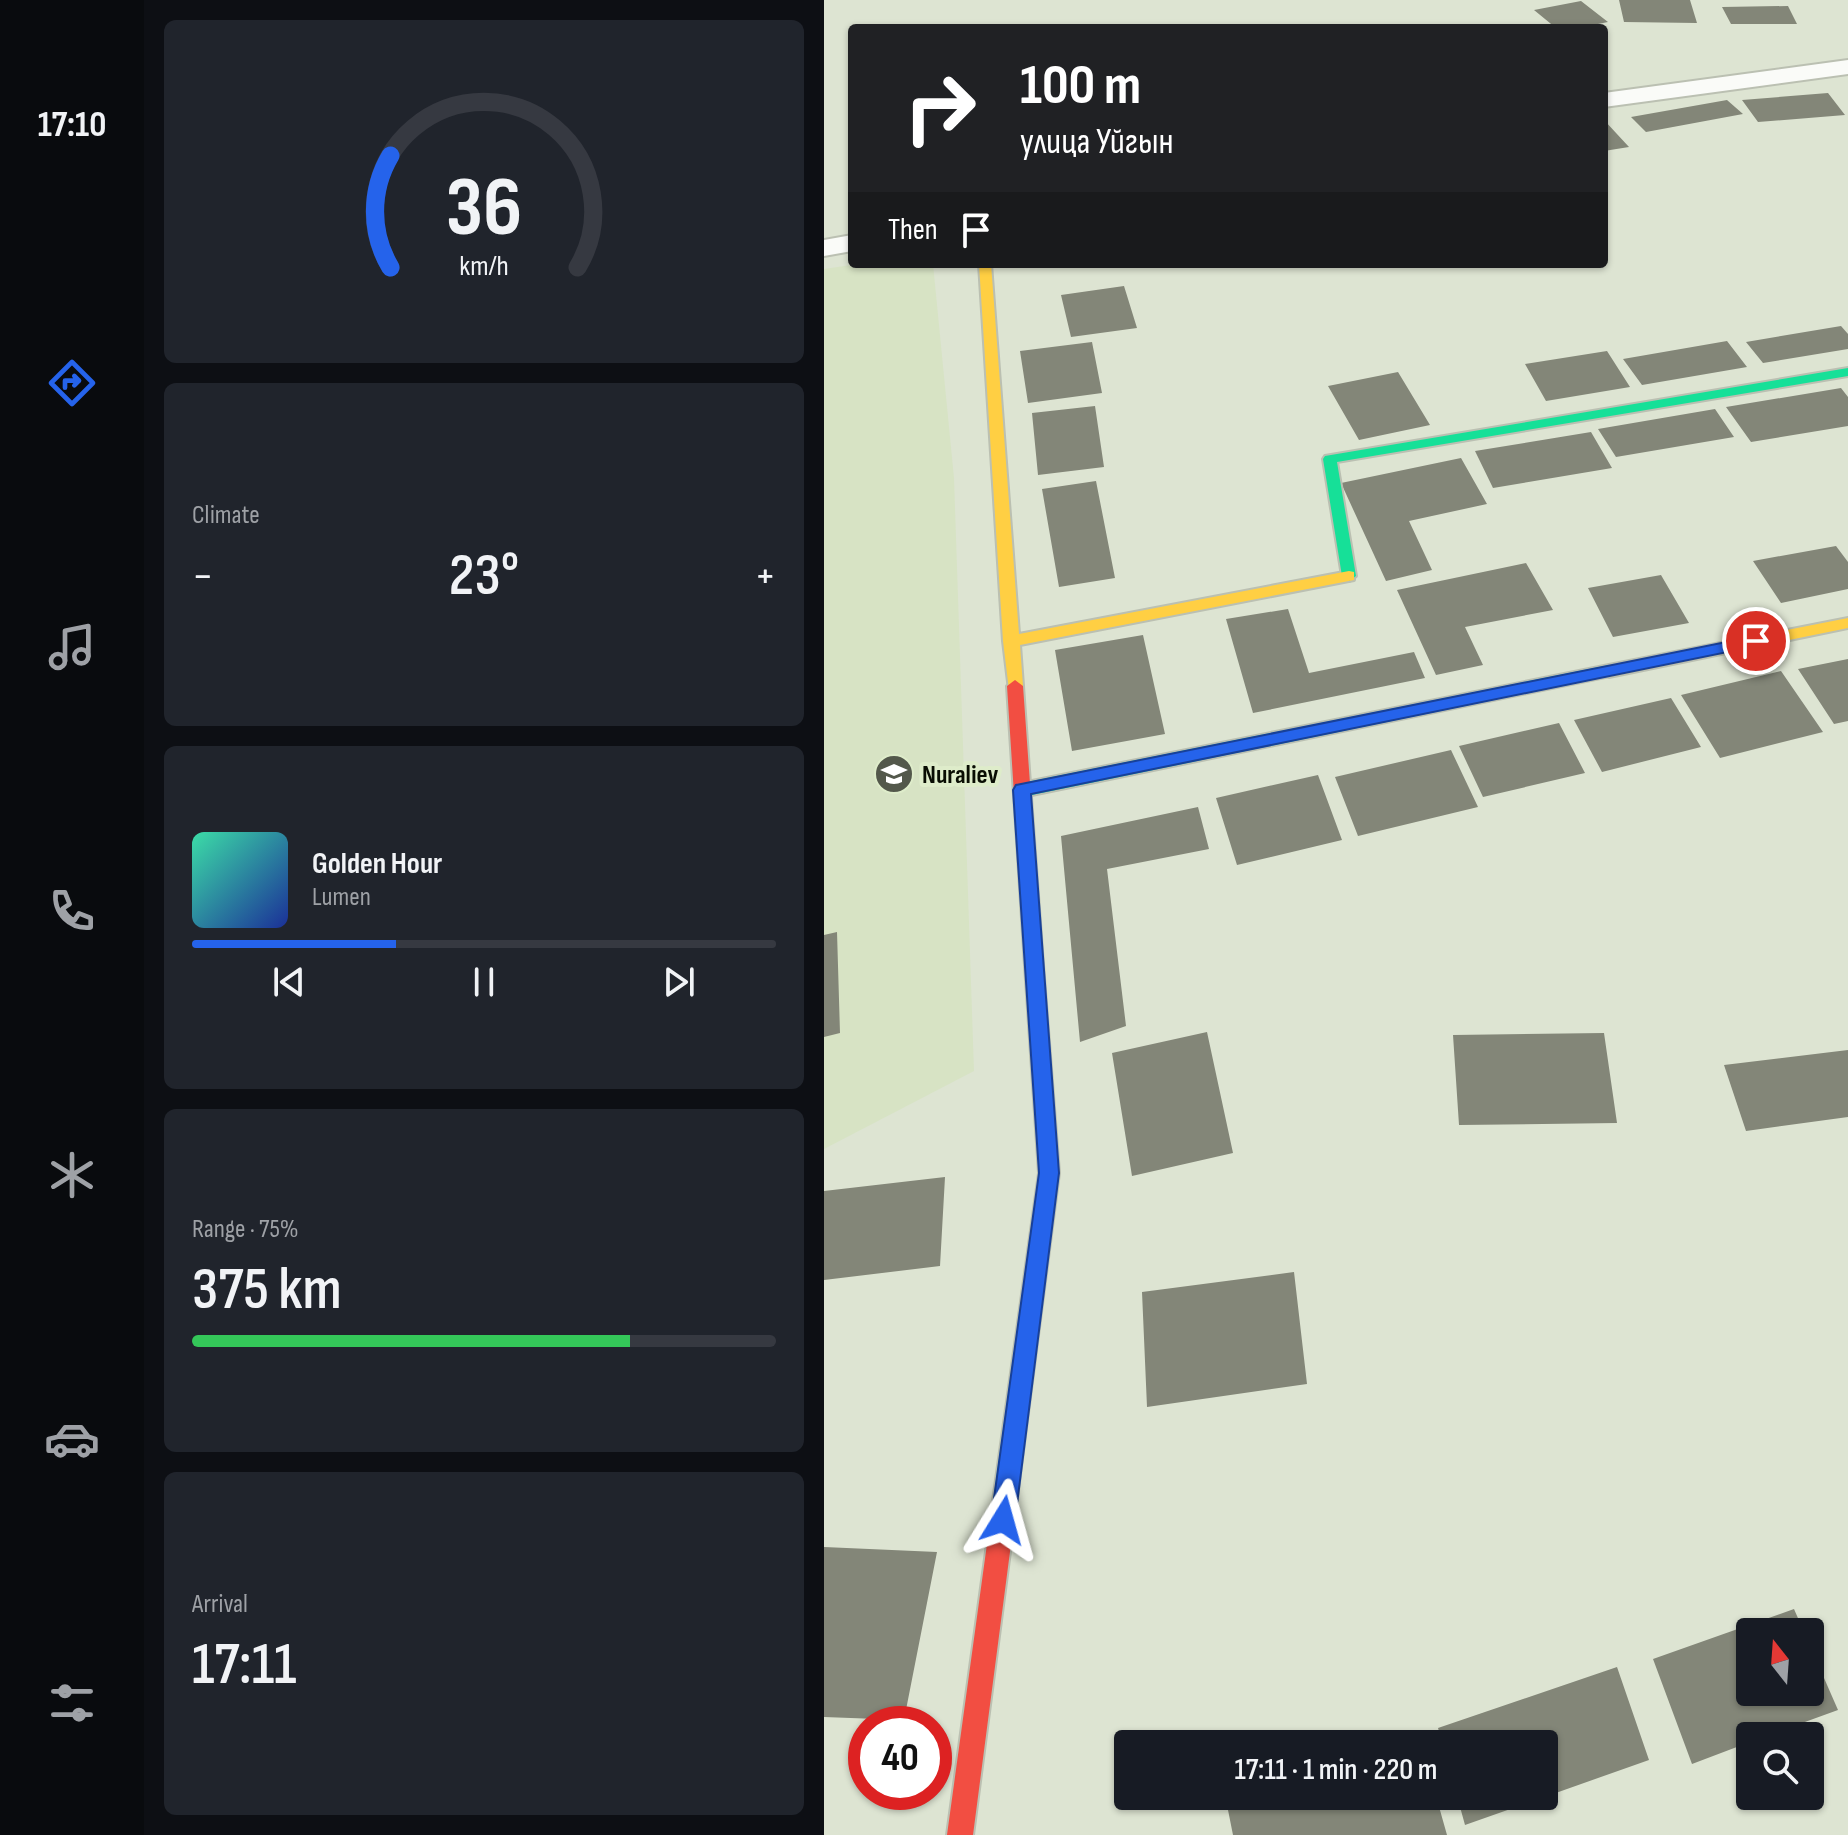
<!DOCTYPE html>
<html lang="en">
<head>
<meta charset="utf-8">
<style>
  body { margin:0; font-family:"Sofia Sans Condensed",sans-serif; background:#20242c; color:#f1f3f6; height:100vh; display:flex; flex-direction:column; font-size:30px; white-space:nowrap }
  * { box-sizing:border-box; margin:0 }
  p { font-size:26px; color:#9ea1a6 }
  .icon { flex:none; width:44px; height:44px; fill:none; stroke:currentColor; stroke-width:2; stroke-linecap:round; stroke-linejoin:round }
  .map { position:relative; flex:1; overflow:hidden }
  .details { display:flex; flex-direction:column; gap:20px; padding:20px; background:#0d0f14; width:680px }
  .details>* { flex:none }
  .hud { position:absolute; left:24px; top:24px; width:760px; height:244px; border-radius:8px; box-shadow:0 2px 6px #0004; background:#202124; color:#fff; overflow:hidden }
  .needle { width:52px; rotate:343deg }
  .tools { position:absolute; left:912px; top:1618px; display:grid; gap:16px }
  .tools a { display:grid; place-items:center; width:88px; height:88px; border-radius:8px; background:#171b24; box-shadow:0 2px 6px #0004; font-size:40px }
  .speed { position:absolute; left:24px; top:1706px; display:flex; gap:16px; font-size:40px; font-weight:700; text-align:center }
  .speed>* { display:grid; place-content:center; width:104px; height:104px; border-radius:50%; background:#171b24; box-shadow:0 2px 6px #0004; line-height:1 }
  .speed .limit { border:12px solid #d22; background:#fff; color:#111 }
  .pin { position:absolute; display:grid; place-items:center; width:68px; height:68px; color:#fff; margin:-34px; border:4px solid #fff; border-radius:50%; box-shadow:0 2px 8px #0007 }
  .me { position:absolute; width:88px; margin:-44px; rotate:8deg; stroke-linejoin:round; filter:drop-shadow(0 0 6px #0008) }
  .turn { display:flex; align-items:center; gap:28px; height:168px; padding:0 40px; font-size:36px }
  .turn .icon { width:104px; height:104px; stroke-width:2.5 }
  .turn b { display:block; font-size:56px; line-height:68px }
  .then { display:flex; align-items:center; height:76px; padding:0 40px; background:#0003; gap:16px; font-size:30px }
  .big { font-size:60px; font-weight:600; line-height:1.1 }
  .details .widget { flex:1; display:flex; flex-direction:column; justify-content:center; gap:12px; min-width:0; padding:0 28px; border-radius:12px; background:#20242c }
  .details .dial { align-items:center; gap:0 }
  .dial svg { height:208px; overflow:visible; fill:none; stroke:#363941; stroke-width:7; stroke-linecap:round; text-anchor:middle }
  .dial text { fill:#f1f3f6; stroke:none }
  .song { display:flex; align-items:center; gap:24px }
  .cover { width:96px; height:96px; border-radius:12px; background:linear-gradient(135deg,hsl(160 70% 55%),hsl(230 70% 35%)) }
  .played { height:8px; border-radius:4px; background:linear-gradient(90deg,#2563eb 35%,#363941 35%) }
  .keys { display:flex; justify-content:space-around; direction:ltr }
  .heat { display:flex; justify-content:space-between; align-items:center; font-size:44px; direction:ltr }
  .charge { height:12px; border-radius:6px; background:linear-gradient(90deg,#34c759 75%,#363941 0) }
  .trip { position:absolute; left:290px; top:1730px; width:444px; height:80px; border-radius:8px; background:#171b24; box-shadow:0 2px 6px #0004; font-weight:600; line-height:80px; text-align:center }
  main { display:flex; flex:1; min-height:0 }
  .menu { display:flex; flex-direction:column; width:144px; justify-content:space-around; align-items:center; background:#090b0e; color:#9ea1a6 }
  .menu .icon { width:56px; height:56px }
  .menu .active { color:#2563eb }
  .menu b { font-size:36px; color:#f1f3f6 }
  .map>svg:first-child { display:block }
  .built { fill:#d7e3c4 }
  .building { fill:#838678 }
  .lines { fill:none; stroke-linecap:round; stroke-linejoin:round }
  .street-casing { stroke:#bbc0b2; stroke-width:4 }
  .fast-casing { stroke:#bbc0b2; stroke-width:4 }
  .slow-casing { stroke:#bbc0b2; stroke-width:4 }
  .jam-casing { stroke:#bbc0b2; stroke-width:4 }
  .street { fill:#fafbf8; fill-rule:evenodd }
  .fast { fill:#16e098; fill-rule:evenodd }
  .slow { fill:#ffcf43; fill-rule:evenodd }
  .jam { fill:#f24e42; fill-rule:evenodd }
  .route { fill:#2563eb; stroke:#184099; stroke-width:2 }
  .labels { text-anchor:middle; stroke-width:8; stroke-linejoin:round; paint-order:stroke }
  .poi-label { font-size:26px; font-weight:bold; fill:#090d03; stroke:#deecca; text-anchor:start }
</style>
</head>
<body>
<main>
<nav class="menu">
<b>17:10</b>
<svg class="icon active" aria-label="directions" viewBox="0 0 24 24"><path d="M12 3l9 9-9 9-9-9zM9 14v-3h6M13 9l2 2-2 2"/></svg>
<svg class="icon" aria-label="music" viewBox="0 0 24 24"><path d="M9 18V5l10-2v13"/><circle cx="6" cy="18" r="3"/><circle cx="16" cy="16" r="3"/></svg>
<svg class="icon" aria-label="phone" viewBox="0 0 24 24"><path d="M5 4h4l2 5-3 2q2 4 5 5l2-3 5 2v4C11 20 4 13 5 4z"/></svg>
<svg class="icon" aria-label="climate" viewBox="0 0 24 24"><path d="M12 3v18M4 7l16 10M4 17L20 7"/></svg>
<svg class="icon" aria-label="car" viewBox="0 0 24 24"><path d="M5 17H2v-5l4-1 3-4h7l3 4 3 1v5h-3M9 17h6M6 11h13"/><circle cx="7" cy="17" r="2"/><circle cx="17" cy="17" r="2"/></svg>
<svg class="icon" aria-label="filters" viewBox="0 0 24 24"><path d="M4 7h16M4 17h16"/><circle cx="9" cy="7" r="2"/><circle cx="15" cy="17" r="2"/></svg>
</nav>
<section class="details">
<div class="widget dial"><svg viewBox="0 0 100 80">
<path d="M14 69A42 42 0 1 1 86 69"/>
<path d="M14 69A42 42 0 0 1 14 26" stroke="#2563eb"/>
<text x="50" y="56" font-size="32" font-weight="700">36</text>
<text x="50" y="72" font-size="11">km/h</text>
</svg></div>
<div class="widget"><p>Climate</p>
<div class="heat"><a>−</a><b class="big">23°</b><a>+</a></div>
</div>
<div class="widget">
<div class="song"><i class="cover"></i><div><b>Golden Hour</b><p>Lumen</p></div></div>
<div class="played"></div>
<div class="keys"><svg class="icon" aria-label="previous" viewBox="0 0 24 24"><path d="M18 5L8 12l10 7zM5 5v14"/></svg><svg class="icon" aria-label="pause" viewBox="0 0 24 24"><path d="M8 5v14M16 5v14"/></svg><svg class="icon" aria-label="next" viewBox="0 0 24 24"><path d="M6 5l10 7-10 7zM19 5v14"/></svg></div>
</div>
<div class="widget"><p>Range · 75%</p><b class="big">375 km</b><div class="charge"></div></div>
<div class="widget"><p>Arrival</p><b class="big">17:11</b></div>
</section>
<div class="map">
<svg width="1024" height="1835" viewBox="0 0 1024 1835">
  <rect width="100%" height="100%" fill="#dde4d2"/>
  <!-- built -->
  <path class="built" d="M34,264H109L130,478L150,1071L0,1149V269Z"/>
  <!-- building -->
  <path class="building" d="M795,0H866L873,23L800,22Z
    M757,1L784,22L754,28H732L710,10Z
    M964,6L973,24H907L898,7Z
    M1004,93L1021,115L934,122L918,100Z
    M903,100L919,114L822,132L807,117Z
    M780,120L805,147L780,151Z
    M300,286L313,328L247,337L237,295Z
    M1017,326L1024,334V349L939,363L922,342Z
    M903,341L923,367L818,385L799,359Z
    M268,342L278,393L204,403L196,351Z
    M783,351L806,387L722,401L701,364Z
    M574,372L606,425L535,440L504,386Z
    M1017,388L1024,397V426L927,442L902,407Z
    M271,406L280,467L214,475L208,413Z
    M891,409L910,437L792,457L774,429Z
    M767,432L788,468L669,488L651,451Z
    M637,458L663,504L585,521L608,570L562,581L517,483Z
    M272,481L291,578L235,587L218,489Z
    M1012,546L1024,562V589L957,603L929,561Z
    M702,563L729,610L641,627L659,665L612,675L573,590Z
    M837,575L865,623L789,637L764,588Z
    M464,609L485,673L590,652L601,678L429,713L402,619Z
    M319,635L341,734L248,751L231,650Z
    M1024,659V721L1010,724L974,669Z
    M957,671L999,732L896,758L857,695Z
    M847,698L877,747L778,772L750,720Z
    M735,723L761,773L659,797L635,746Z
    M627,750L654,807L534,836L511,777Z
    M494,775L518,840L413,865L392,798Z
    M374,807L385,849L283,869L302,1026L256,1042L237,836Z
    M13,932L16,1033L0,1037V935Z
    M383,1032L409,1153L308,1176L288,1053Z
    M780,1033L793,1123L635,1125L629,1035Z
    M1024,1050V1117L922,1131L900,1065Z
    M121,1177L116,1266L0,1280V1191Z
    M470,1272L483,1384L323,1407L318,1292Z
    M0,1547L113,1552L80,1720L0,1717Z
    M970,1609L980,1632H926V1692H986V1646L1014,1710L942,1736H926V1742L868,1764L829,1659Z
    M793,1667L825,1760L641,1825L633,1796H720V1744H619L614,1728Z
    M593,1731L597,1744H557Z
    M413,1796H612L623,1835H409L402,1800Z"/>
  <g class="lines">
    <!-- street casing -->
    <g class="street-casing">
      <path id="street" d="M1024,60V74L780,107V93Z
        M28,235V251L0,256V240Z"/>
    </g>
    <!-- fast casing -->
    <g class="fast-casing">
      <path id="fast" d="M1024,368V376L513,462L532,576L525,581L518,576L499,459L501,456Z
        M785,665L791,667L793,671L791,675L198,797L190,790L198,783Z
        M210,957L217,959L219,965L235,1173L187,1544L183,1552L175,1556L167,1552L163,1544L215,1173L201,965L203,959Z"/>
    </g>
    <!-- slow casing -->
    <g class="slow-casing">
      <path id="slow" d="M155,264H167L195,634L525,571L530,572V580L196,645L199,686L191,692L185,690L179,641Z
        M1024,618V628L785,677L777,671L785,665Z"/>
    </g>
    <!-- jam casing -->
    <g class="jam-casing">
      <path id="jam" d="M191,680L199,686L219,965L217,971L210,973L203,971L201,965L183,686Z
        M175,1532L183,1536L187,1544L149,1835H123L163,1544L167,1536Z"/>
    </g>
    <!-- street -->
    <use href="#street" class="street"/>
    <!-- fast -->
    <use href="#fast" class="fast"/>
    <!-- slow -->
    <use href="#slow" class="slow"/>
    <!-- jam -->
    <use href="#jam" class="jam"/>
  </g>
  <!-- route -->
  <path class="route" d="M932,636L938,637V645L207,794L235,1173L191,1520L187,1528L179,1532L170,1528L167,1520L215,1173L189,790L192,785Z"/>
  <!-- icons -->
  <defs>
    <g id="school-disc" transform="scale(2)"><circle r="9.5" fill="#53584b" stroke="#deecca"/><path d="M0-5L7-2L0 1L-7-2ZM-4 1L0 2.5L4 1V4Q0 6-4 4Z" fill="#fff"/></g>
  </defs>
  <g fill-rule="evenodd">
    <use href="#school-disc" x="70" y="774"/>
  </g>
  <g class="labels">
    <!-- poi labels -->
    <g class="poi-label">
      <text x="98" y="783">Nuraliev</text>
    </g>
  </g>
</svg>
<div class="tools">
<a><svg class="needle" viewBox="-14 -14 28 28"><path d="M0-13l5 13h-10z" fill="#e53935"/><path d="M0 13l5-13h-10z" fill="#9ea1a6"/></svg></a>
<a><svg class="icon" aria-label="search" viewBox="0 0 24 24"><circle cx="10" cy="10" r="6"/><path d="M15 15l6 6"/></svg></a>
</div>
<div class="speed"><div class="limit">40</div></div>
<div class="pin" style="left:932px;top:641px;background:#d93025"><svg class="icon" aria-label="arrive" viewBox="0 0 24 24"><path d="M6 21V4h12l-3 4 3 4H6"/></svg></div>
<svg class="me" style="left:179px;top:1520px" viewBox="-20 -20 40 40"><path d="M0-17L14 15 0 8-14 15z" fill="#2563eb" stroke="#fff" stroke-width="4"/></svg>
<div class="trip">17:11 · 1 min · 220 m</div>
<div class="hud">
<div class="turn"><svg class="icon" aria-label="right" viewBox="0 0 24 24"><path d="M7 20v-9h11M14 6l5 5-5 5"/></svg><div><b>100 m</b>улица Уйгын</div></div>
<div class="then">Then<svg class="icon" aria-label="arrive" viewBox="0 0 24 24"><path d="M6 21V4h12l-3 4 3 4H6"/></svg></div>
</div>
</div>
</main>
</body>
</html>
